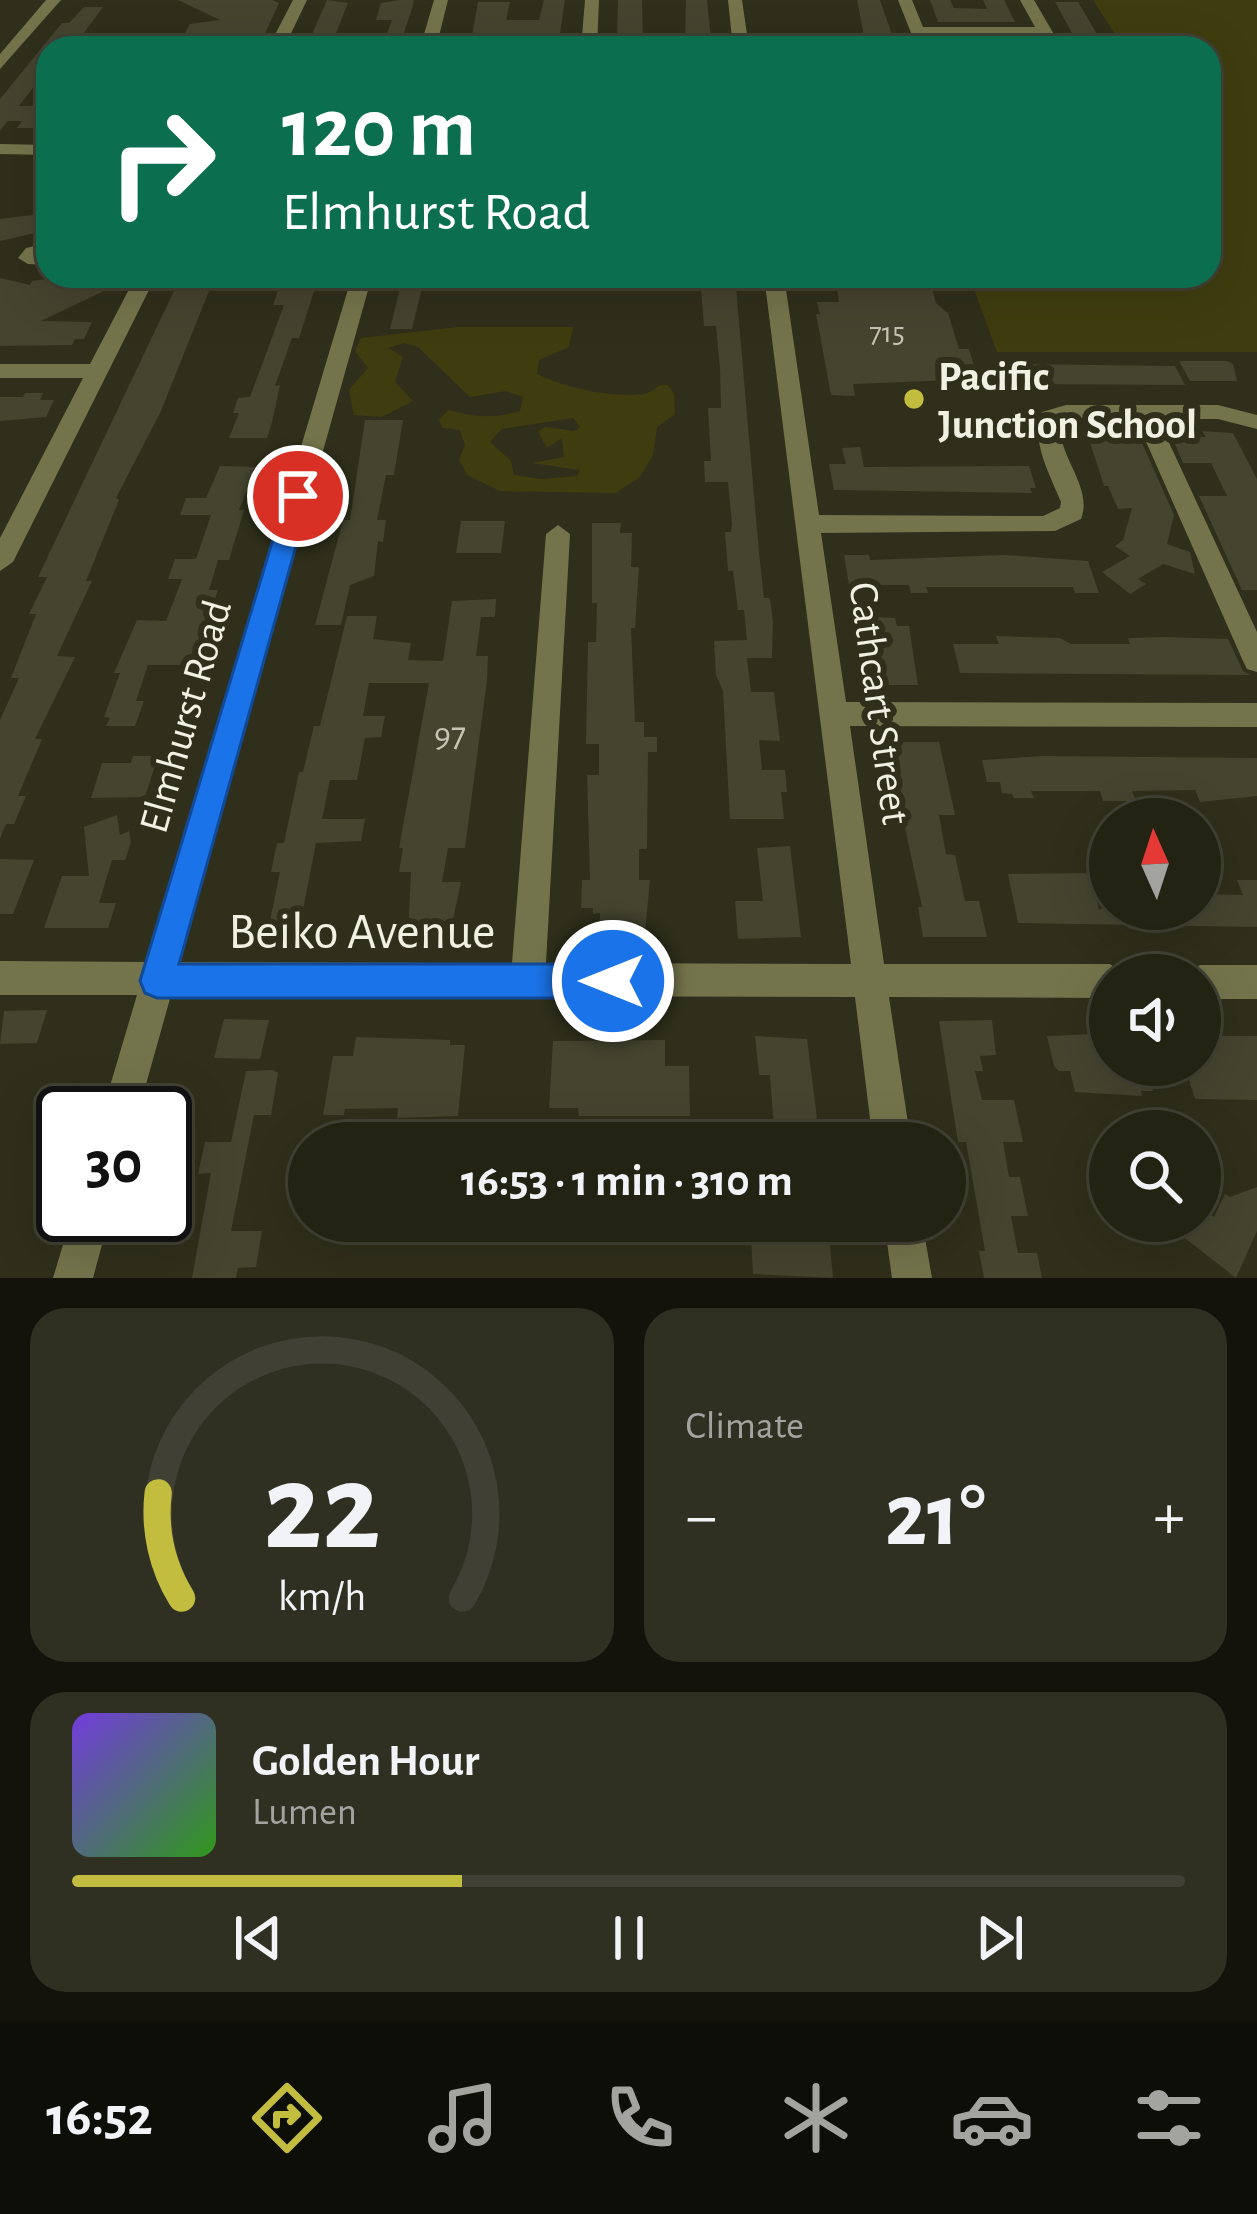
<!DOCTYPE html>
<html lang="en">
<head>
<meta charset="utf-8">
<style>
  body { margin:0; font-family:"Alegreya Sans",sans-serif; background:#2f2f22; color:#f1f3f6; height:100vh; display:flex; flex-direction:column; font-size:45px; white-space:nowrap }
  * { box-sizing:border-box; margin:0 }
  p { font-size:39px; color:#a3a4a0 }
  .icon { flex:none; width:66px; height:66px; fill:none; stroke:currentColor; stroke-width:2; stroke-linecap:round; stroke-linejoin:round }
  .map { position:relative; height:1278px; overflow:hidden }
  .panel { display:flex; flex-direction:column; gap:30px; padding:30px; background:#13130b; flex:1 }
  .panel>* { flex:none }
  .hud { position:absolute; left:36px; top:36px; width:1185px; height:252px; border-radius:36px; box-shadow:0 12px 48px #0002,0 0 0 3px #404034; background:#0b6e4f; color:#fff; overflow:hidden }
  .needle { width:78px; rotate:357deg }
  .buttons { position:absolute; left:1089px; top:798px; display:grid; gap:24px }
  .buttons a { display:grid; place-items:center; width:132px; height:132px; border-radius:50%; background:#232314; box-shadow:0 12px 48px #0002,0 0 0 3px #404034; font-size:60px }
  .speed { position:absolute; left:36px; top:1086px; display:flex; gap:24px; font-size:60px; font-weight:700; text-align:center }
  .speed>* { display:grid; place-content:center; width:156px; height:156px; border-radius:50%; background:#232314; box-shadow:0 12px 48px #0002,0 0 0 3px #404034; line-height:1 }
  .speed .limit { border:6px solid #111; border-radius:18px; background:#fff; color:#111 }
  .pin { position:absolute; display:grid; place-items:center; width:102px; height:102px; color:#fff; margin:-51px; border:6px solid #fff; border-radius:50%; box-shadow:0 3px 12px #0007 }
  .me { position:absolute; width:132px; margin:-66px; rotate:270deg; stroke-linejoin:round; filter:drop-shadow(0 0 9px #0008) }
  .turn { display:flex; align-items:center; gap:42px; height:252px; padding:0 48px; font-size:54px }
  .turn .icon { width:156px; height:156px; stroke-width:2.5 }
  .turn b { display:block; font-size:84px; line-height:102px }
  .big { font-size:90px; font-weight:700; line-height:1.1 }
  .panel .card { flex:1; display:flex; flex-direction:column; justify-content:center; gap:18px; min-width:0; padding:0 42px; border-radius:36px; background:#2f2f22 }
  .panel .dial { align-items:center; gap:0 }
  .dial svg { height:312px; overflow:visible; fill:none; stroke:#404034; stroke-width:7; stroke-linecap:round; text-anchor:middle }
  .dial text { fill:#f1f3f6; stroke:none }
  .song { display:flex; align-items:center; gap:36px }
  .cover { width:144px; height:144px; border-radius:18px; background:linear-gradient(135deg,hsl(260 70% 55%),hsl(110 70% 35%)) }
  .played { height:12px; border-radius:6px; background:linear-gradient(90deg,#c2bd3f 35%,#404034 35%) }
  .keys { display:flex; justify-content:space-around; direction:ltr }
  .heat { display:flex; justify-content:space-between; align-items:center; font-size:66px; direction:ltr }
  .panel .tiles { flex:1; display:grid; gap:30px; grid-template-columns:1fr 1fr }
  .card:last-child { grid-column:span 2 }
  .trip { position:absolute; left:288px; top:1122px; width:678px; height:120px; border-radius:60px; background:#232314; box-shadow:0 12px 48px #0002,0 0 0 3px #404034; font-weight:700; line-height:120px; text-align:center }
  .tabs { display:flex; height:192px; justify-content:space-around; align-items:center; background:#0e0e08; color:#a3a4a0 }
  .tabs .icon { width:84px; height:84px }
  .tabs .selected { color:#c2bd3f }
  .tabs b { font-size:54px; color:#f1f3f6 }
  .map>svg:first-child { display:block }
  .green { fill:#3f3d0f; fill-rule:evenodd }
  .building { fill:#44442f }
  .lines { fill:none; stroke-linecap:round; stroke-linejoin:round }
  .minor { fill:#74744c; fill-rule:evenodd }
  .route { fill:#1a73e8; stroke:#114b97; stroke-width:3 }
  .poi-dot { fill:#c2bd3f; stroke:#2f2f1b; stroke-width:4.5 }
  .labels { text-anchor:middle; stroke-width:12; stroke-linejoin:round; paint-order:stroke }
  .far-number-label { font-size:30px; fill:#c5c5b6 }
  .number-label { font-size:36px; fill:#c5c5b6 }
  .poi-label { font-size:42px; font-weight:bold; fill:#f0f0e3; stroke:#2f2f1b; text-anchor:start }
  .street-label { font-size:42px; fill:#f0f0e3; stroke:#2f2f1b }
  .near-street-label { font-size:51px; fill:#f0f0e3; stroke:#2f2f1b }
</style>
</head>
<body>
<div class="map">
<svg width="1257" height="1278" viewBox="0 0 1257 1278">
  <rect width="100%" height="100%" fill="#2f2f1b"/>
  <!-- green -->
  <path class="green" d="M1093,0H1257V352H997L969,276H1209V48H1124Z
    M458,327H573L569,347L539,360L537,374C565,388 612,398 643,394C657,392 655,383 668,385L674,394L675,414L657,427L653,455L640,477L616,493L500,491L467,475L459,460L465,445L460,430L443,428L439,420L448,410C470,417 495,419 520,411L523,397L506,391L470,397L418,347L404,343L388,348L403,357L395,382L413,401L382,417L354,415L349,390L368,368L355,351L361,338ZM573,418L580,427L574,431L545,427L538,432L547,448L562,438L564,457L532,463L580,470L577,476L541,479L514,475L511,461L490,442L502,429Z"/>
  <!-- building -->
  <path class="building" d="M178,0H272L279,3L262,40L208,43L181,40L190,24L220,20Z
    M327,0L348,3L334,38L328,48H306Z
    M399,0H414L411,12L403,35L387,34L392,20H376L381,3Z
    M544,0H565L559,40L471,41L478,2H510L506,20H539Z
    M618,0H642L643,42H617Z
    M686,0H707L711,40L685,35Z
    M857,0H880L895,43H891L892,47H870L865,41Z
    M930,0H950L954,8L987,9L983,0H1004L1015,22H938Z
    M1055,2H1078L1103,44H1078Z
    M84,7H103L73,48H48V68L19,106H48V128H17L22,121H8L0,131V99L62,23H69Z
    M48,213V230L0,241V219Z
    M70,276L129,279L41,321L92,322L84,339H75L72,345L0,346V278L30,285L32,281Z
    M181,276H215L161,411L116,498L119,500L86,581H92L57,656L75,657L35,739H42L18,796H26L14,824H6L0,839V720L19,678H11L36,614H29L47,577H38Z
    M283,276H319L299,338H292L275,386L280,385L272,422L267,438H229L239,413H233L238,398L250,397L284,305H273Z
    M403,276H425L412,329H390Z
    M700,276H735L759,553L764,598H770L773,622L772,658H747L751,692H774L780,741L759,740L762,770H785L787,792H781L784,819H730L723,691L716,675L714,641L747,640L744,610H738L733,571H728L725,532H731L732,524L728,482H705L704,461H711L708,408H721L720,369L716,326H704Z
    M836,284L931,285L936,303L948,313L959,349H969L978,379L853,384L855,396L831,395L816,314H820L817,302H839Z
    M1179,361H1227L1233,364L1237,381H1190Z
    M1013,364L1175,366L1185,385L1021,384Z
    M25,393H43L40,400H54L46,417L0,421V397H23Z
    M365,420H403L394,475H386L377,520H386L383,542L378,541L374,576L350,585L341,625H315L343,520H350Z
    M1086,430L1138,434L1174,515L1167,544L1190,552L1195,574L1163,564L1138,579L1146,584L1130,594L1102,572L1130,556L1115,546L1123,540L1132,508L1118,509L1108,486H1104Z
    M1202,431L1233,433L1257,479V590H1242L1199,496H1227L1211,463H1183L1172,437H1206Z
    M860,447L864,467L1029,466L1036,488H1030L1032,493L834,490L829,464H846L842,448Z
    M220,466L256,467L239,510H244L229,560H218L209,590H218L192,665H148L136,701H144L135,726H106L110,718L104,717L120,673H114L137,620L166,621L182,579H168L175,559H196L211,515H180L186,498H206Z
    M461,521H505L501,553H456Z
    M592,523H621L620,533H632L631,567H639L635,628H631L635,722H644V737H657V752H648L647,849H639V880H650L645,932H599L600,913L593,914V908H581L582,880H590L587,775H599V744H586L588,642H596L597,603H592Z
    M844,555H869L870,560L1004,555L1088,561L1099,593H1075L1073,587H926L928,593H911L909,585H849Z
    M496,599L495,617H481L476,656H488L487,680L465,848H448L442,882H461L450,934L408,936L411,872H399L403,848H399L429,683H369L363,716H385L381,737L365,738L357,780H330L322,819H365L361,841L316,843L301,920L270,921L280,872H271L277,843H284L299,772H303L314,726H320L347,616H377L373,639L411,643L408,660L443,661L452,601Z
    M873,617L895,618L897,626H909L918,685H878Z
    M996,636L1060,638L1071,644H1130L1128,638L1165,637L1228,639L1243,671L1250,675L960,673L953,644H999Z
    M892,742H939L955,815H939L946,854L955,855L965,901H979L987,937H923L918,907H922L896,786H901Z
    M133,756H158L145,797L91,798L102,763H131Z
    M1044,756L1257,758V796L1200,802L1195,790L1132,791L1136,801H1103L1100,791H1031L1034,798H1014L1012,794L1002,793L1000,782H987L982,760Z
    M117,815L120,835L129,831L131,842L125,860H112L99,903H116L108,928H44L62,876H89L84,827Z
    M790,846L801,937L738,939L735,901H763L757,848Z
    M0,859L34,860L13,914H0Z
    M1089,873L1099,909H1200V894L1243,895L1237,880H1257V927L1018,923L1008,874Z
    M47,1010L37,1043L0,1044L4,1011Z
    M224,1019L269,1020L260,1059L214,1058Z
    M992,1020L996,1055L980,1056L983,1071H975L982,1100H1014L1023,1142H1003L1009,1177H1020L1028,1216H1011L1018,1253H1037L1042,1278H984L979,1251H985L966,1142H958L939,1021Z
    M1096,1034L1110,1036V1065H1146L1153,1091H1141L1142,1096L1075,1092L1070,1071H1059L1054,1066L1047,1036Z
    M755,1036L807,1039L817,1118L812,1121L814,1143H775L770,1075H759Z
    M1200,1036H1257V1100L1195,1099L1184,1065H1200Z
    M356,1037L450,1040V1045H465L458,1116L397,1118L398,1108L345,1109L344,1115H323L333,1056H353Z
    M665,1040V1066H689L690,1116H579L578,1108H549L553,1041Z
    M273,1070L278,1073L271,1115H254L231,1231H262L256,1267L238,1268L236,1278H192L211,1173L198,1174L205,1142H231L246,1071Z
    M1257,1187V1231L1236,1278L1163,1221H1200V1207L1214,1217L1225,1194L1230,1197Z
    M769,1221H811L812,1236L829,1235L833,1278L753,1274L751,1236H770Z"/>
  <g class="lines">
    <!-- minor -->
    <path class="minor" d="M46,0H61L0,69V54Z
      M293,0H307L284,48H268Z
      M434,0H448L436,48H420Z
      M585,0H599L597,48H581Z
      M728,0H742L749,48H733Z
      M898,0H912L923,27H1035L1020,0H1034L1062,48H1046L1040,35H926L929,48H917Z
      M0,144L48,145V155L0,154Z
      M48,243V265L28,264L18,258L26,248Z
      M136,276H156L13,562L0,571V538L83,378H0V364H90Z
      M352,276H372L180,962L512,963L546,534L558,525L570,534L546,963L851,964L764,276H784L819,515L1043,516L1060,508L1061,502C1050,474 1030,441 1042,412L1066,405H1218L1257,415V429L1218,419H1158L1257,632V672L1247,669L1243,661L1136,419L1061,421C1055,455 1094,486 1081,519L1055,531L821,533L846,702L1257,703V727L850,726L884,964H1110L1124,975H1110V998L889,997L911,1143H873L855,997L171,995L138,1113H102L137,995H0V961L147,962Z
      M1200,965H1257V999H1200V975H1186Z
      M72,1215H110L93,1278H53Z
      M884,1221H922L932,1278H892Z"/>
  </g>
  <!-- route -->
  <path class="route" d="M298,488L310,496L179,964H613L625,969L630,981L625,993L613,998H157L145,993L140,981L286,496Z"/>
  <!-- markers -->
  <circle class="poi-dot" cx="914" cy="399" r="12"/>
  <g class="labels">
    <!-- far-number labels -->
    <g class="far-number-label">
      <text x="887" y="342">715</text>
    </g>
    <!-- number labels -->
    <g class="number-label">
      <text x="450" y="746">97</text>
    </g>
    <!-- poi labels -->
    <g class="poi-label">
      <text x="938" y="390">Pacific<tspan x="938" dy="48">Junction School</tspan></text>
    </g>
    <!-- street labels -->
    <g class="street-label">
      <text transform="translate(881 703) rotate(82)" y="15">Cathcart Street</text>
      <text transform="translate(184 716) rotate(-74)" y="15">Elmhurst Road</text>
    </g>
    <!-- near-street labels -->
    <g class="near-street-label">
      <text x="362" y="948">Beiko Avenue</text>
    </g>
  </g>
</svg>
<div class="buttons">
<a><svg class="needle" viewBox="-14 -14 28 28"><path d="M0-13l5 13h-10z" fill="#e53935"/><path d="M0 13l5-13h-10z" fill="#a3a4a0"/></svg></a>
<a><svg class="icon" aria-label="sound" viewBox="0 0 24 24"><path d="M4 9h4l5-4v14l-5-4H4zM17 9q2 3 0 6"/></svg></a>
<a><svg class="icon" aria-label="search" viewBox="0 0 24 24"><circle cx="10" cy="10" r="6"/><path d="M15 15l6 6"/></svg></a>
</div>
<div class="speed"><div class="limit">30</div></div>
<div class="pin" style="left:298px;top:496px;background:#d93025"><svg class="icon" aria-label="arrive" viewBox="0 0 24 24"><path d="M6 21V4h12l-3 4 3 4H6"/></svg></div>
<svg class="me" style="left:613px;top:981px" viewBox="-20 -20 40 40"><circle r="17" fill="#1a73e8" stroke="#fff" stroke-width="3"/><path d="M0-11L8 9 0 5-8 9z" fill="#fff"/></svg>
<div class="trip">16:53 · 1 min · 310 m</div>
<div class="hud">
<div class="turn"><svg class="icon" aria-label="right" viewBox="0 0 24 24"><path d="M7 20v-9h11M14 6l5 5-5 5"/></svg><div><b>120 m</b>Elmhurst Road</div></div>
</div>
</div>
<section class="panel">
<div class="tiles">
<div class="card dial"><svg viewBox="0 0 100 80">
<path d="M14 69A42 42 0 1 1 86 69"/>
<path d="M14 69A42 42 0 0 1 8 42" stroke="#c2bd3f"/>
<text x="50" y="56" font-size="32" font-weight="700">22</text>
<text x="50" y="72" font-size="11">km/h</text>
</svg></div>
<div class="card"><p>Climate</p>
<div class="heat"><a>−</a><b class="big">21°</b><a>+</a></div>
</div>
<div class="card">
<div class="song"><i class="cover"></i><div><b>Golden Hour</b><p>Lumen</p></div></div>
<div class="played"></div>
<div class="keys"><svg class="icon" aria-label="previous" viewBox="0 0 24 24"><path d="M18 5L8 12l10 7zM5 5v14"/></svg><svg class="icon" aria-label="pause" viewBox="0 0 24 24"><path d="M8 5v14M16 5v14"/></svg><svg class="icon" aria-label="next" viewBox="0 0 24 24"><path d="M6 5l10 7-10 7zM19 5v14"/></svg></div>
</div>
</div>
</section>
<nav class="tabs">
<b>16:52</b>
<svg class="icon selected" aria-label="directions" viewBox="0 0 24 24"><path d="M12 3l9 9-9 9-9-9zM9 14v-3h6M13 9l2 2-2 2"/></svg>
<svg class="icon" aria-label="music" viewBox="0 0 24 24"><path d="M9 18V5l10-2v13"/><circle cx="6" cy="18" r="3"/><circle cx="16" cy="16" r="3"/></svg>
<svg class="icon" aria-label="phone" viewBox="0 0 24 24"><path d="M5 4h4l2 5-3 2q2 4 5 5l2-3 5 2v4C11 20 4 13 5 4z"/></svg>
<svg class="icon" aria-label="climate" viewBox="0 0 24 24"><path d="M12 3v18M4 7l16 10M4 17L20 7"/></svg>
<svg class="icon" aria-label="car" viewBox="0 0 24 24"><path d="M5 17H2v-5l4-1 3-4h7l3 4 3 1v5h-3M9 17h6M6 11h13"/><circle cx="7" cy="17" r="2"/><circle cx="17" cy="17" r="2"/></svg>
<svg class="icon" aria-label="filters" viewBox="0 0 24 24"><path d="M4 7h16M4 17h16"/><circle cx="9" cy="7" r="2"/><circle cx="15" cy="17" r="2"/></svg>
</nav>
</body>
</html>
